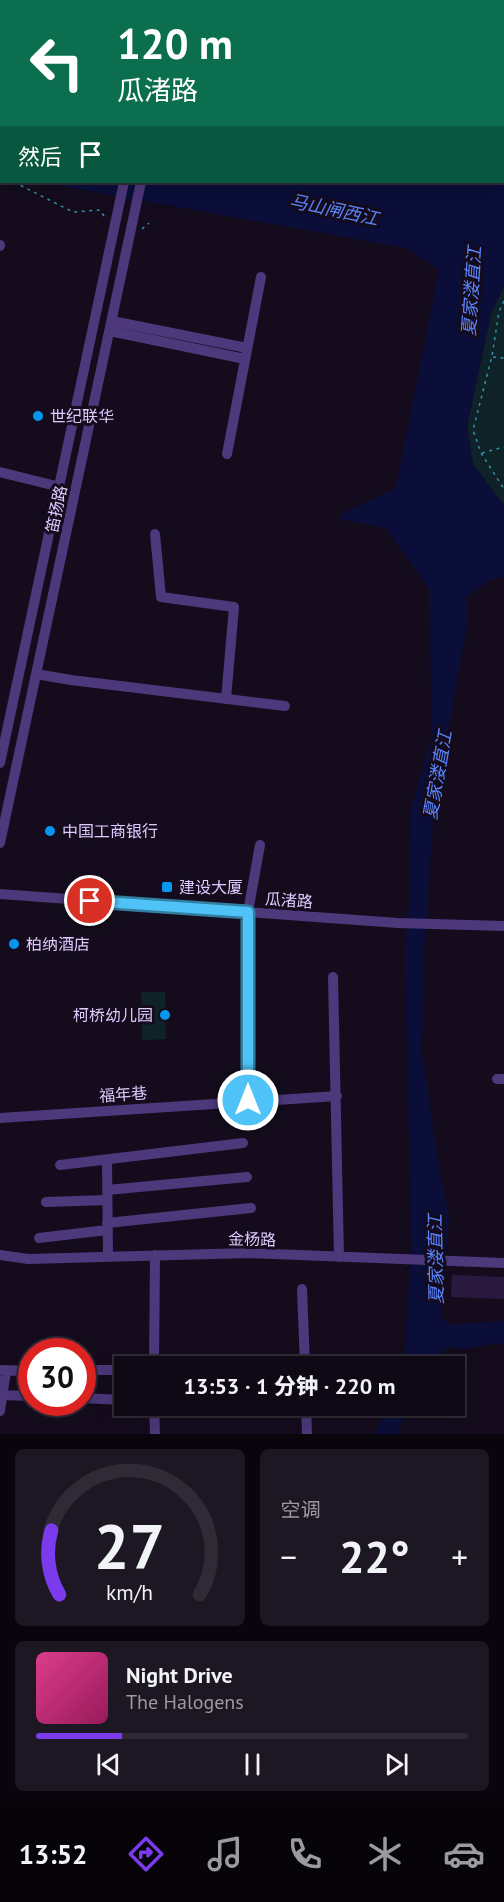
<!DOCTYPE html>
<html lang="zh">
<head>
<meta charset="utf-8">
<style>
  body { margin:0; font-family:"PT Sans","Noto Sans SC",sans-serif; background:#1d1723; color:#f1f3f6; height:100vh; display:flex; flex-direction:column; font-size:22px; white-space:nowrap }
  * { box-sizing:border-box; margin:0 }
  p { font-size:20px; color:#9b9aa1 }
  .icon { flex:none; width:33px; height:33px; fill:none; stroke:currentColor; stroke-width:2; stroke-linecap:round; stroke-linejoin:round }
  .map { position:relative; height:1434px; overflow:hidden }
  .side { display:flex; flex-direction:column; gap:15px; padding:15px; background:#08050c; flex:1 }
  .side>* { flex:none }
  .guide { position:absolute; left:0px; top:0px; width:504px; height:183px; box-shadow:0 6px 24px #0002,0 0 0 2px #2f2a35; background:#0b6e4f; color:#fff; overflow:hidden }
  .speed { position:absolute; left:18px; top:1338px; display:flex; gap:12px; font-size:30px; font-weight:700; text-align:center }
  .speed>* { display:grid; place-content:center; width:78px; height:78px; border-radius:50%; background:#0f0916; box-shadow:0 6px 24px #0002,0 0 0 2px #2f2a35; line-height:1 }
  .speed .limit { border:9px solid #d22; background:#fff; color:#111 }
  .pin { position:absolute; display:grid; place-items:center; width:51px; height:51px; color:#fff; margin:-26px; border:3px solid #fff; border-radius:50%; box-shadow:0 2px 6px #0007 }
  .me { position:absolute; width:66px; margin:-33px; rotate:0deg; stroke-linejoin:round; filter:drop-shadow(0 0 4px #0008) }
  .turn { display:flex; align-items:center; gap:21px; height:126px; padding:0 18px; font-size:27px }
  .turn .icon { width:78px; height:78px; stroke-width:2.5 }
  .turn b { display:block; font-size:42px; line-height:51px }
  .then { display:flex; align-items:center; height:57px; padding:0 18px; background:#0003; gap:12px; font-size:22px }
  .big { font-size:45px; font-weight:800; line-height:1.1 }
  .side .card { flex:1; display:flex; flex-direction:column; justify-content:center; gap:9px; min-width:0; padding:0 21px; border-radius:9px; background:#1d1723 }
  .side .dial { align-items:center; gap:0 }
  .dial svg { height:156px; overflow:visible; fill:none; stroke:#2f2a35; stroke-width:7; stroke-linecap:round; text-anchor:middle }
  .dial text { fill:#f1f3f6; stroke:none }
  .song { display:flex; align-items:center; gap:18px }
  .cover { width:72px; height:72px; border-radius:9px; background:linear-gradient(135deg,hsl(330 70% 55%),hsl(330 70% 35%)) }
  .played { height:6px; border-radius:3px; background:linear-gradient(90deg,#7c3aed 20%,#2f2a35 20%) }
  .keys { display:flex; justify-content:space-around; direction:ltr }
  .heat { display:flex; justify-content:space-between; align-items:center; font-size:33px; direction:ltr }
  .side .tiles { flex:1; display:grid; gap:15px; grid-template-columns:1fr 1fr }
  .card:last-child { grid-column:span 2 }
  .trip { position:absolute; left:114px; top:1356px; width:351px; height:60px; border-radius:0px; background:#0f0916; box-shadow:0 6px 24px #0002,0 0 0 2px #2f2a35; font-weight:800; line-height:60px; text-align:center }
  .tabs { display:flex; height:96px; justify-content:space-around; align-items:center; background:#060409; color:#9b9aa1 }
  .tabs .icon { width:42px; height:42px }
  .tabs .on { color:#7c3aed }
  .tabs b { font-size:27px; color:#f1f3f6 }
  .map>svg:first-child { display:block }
  .green { fill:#0f2227 }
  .water { fill:#0a0e39 }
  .building { fill:#2a193e }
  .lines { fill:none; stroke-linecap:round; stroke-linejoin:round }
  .path { stroke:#2f91ac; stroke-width:1.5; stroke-dasharray:3 4.5; stroke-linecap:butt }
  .minor { stroke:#4d387c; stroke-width:10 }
  .route-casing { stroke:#337fa1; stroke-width:15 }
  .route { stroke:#4fc3f7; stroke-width:10 }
  .poi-dot { fill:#0597ef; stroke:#140c1d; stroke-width:2 }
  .labels { text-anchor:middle; stroke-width:6; stroke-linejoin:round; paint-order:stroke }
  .poi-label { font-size:16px; fill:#decafe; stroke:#140c1d; text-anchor:start }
  .street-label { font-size:16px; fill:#decafe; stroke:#140c1d }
  .water-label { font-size:18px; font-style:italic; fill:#5a84fb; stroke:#140c1d }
</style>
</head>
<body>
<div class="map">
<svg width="504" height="1434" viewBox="0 0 504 1434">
  <rect width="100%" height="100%" fill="#140c1d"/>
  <!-- green -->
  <path class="green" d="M0,0H146L2,2L1,86Z
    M504,286V505L473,464L467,426L491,314Z
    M141,992H165L166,1039L142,1040Z"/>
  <!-- water -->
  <path class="water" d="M499,0H504V286L491,314L467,426L473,464L504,505V577L490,580L466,597L468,618L433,820L424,951L422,1053L439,1167L449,1217L441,1317L450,1325L504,1321V1344L498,1343L463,1349L448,1347L429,1366H400L405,1348L411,1245L405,951L409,905L410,813L432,736L429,589L386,528L338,519L343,513L396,488L439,270L406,248L38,182H502V2Z
    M389,1406H410L397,1434H374Z"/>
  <!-- building -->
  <path class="building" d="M452,1275L504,1277V1299L451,1297Z"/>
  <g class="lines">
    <!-- path -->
    <path class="path" d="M20,0L21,2
      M121,0L124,2
      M143,0L146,2
      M85,2L87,0
      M104,2L109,0
      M502,44H504
      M502,47H504
      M0,63H2
      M0,82L2,83
      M0,178H2
      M14,182L73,212L100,210L106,219
      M142,229L149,223
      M504,301L499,312L492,356L473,430L481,453L504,489
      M493,357L504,358
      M482,453L504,447"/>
    <!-- minor -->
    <path class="minor" d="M158,2L159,0
      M174,2L175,0
      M0,246V245
      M112,321L247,348
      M110,331L245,359
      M227,454L261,277
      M0,472L60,487
      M155,534L161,597L234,607L226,699
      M36,674L71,680L285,706
      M0,763L124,182
      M0,843L141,182
      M0,894L398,923L504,926
      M333,977L339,1257
      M497,1079H504
      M248,1100V912L260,845
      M0,1118L337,1096
      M107,1160L108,1256
      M60,1165L243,1143
      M107,1190L247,1177
      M46,1202L107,1200
      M107,1223L251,1208
      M39,1238L107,1230
      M0,1255L28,1259L249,1253L504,1263
      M302,1289L305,1366
      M154,1366L155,1255
      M217,1366L305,1363
      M0,1370L32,1371
      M82,1370H124
      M0,1395L32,1396
      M82,1398L124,1400
      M154,1406L155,1434
      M306,1406L307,1434
      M0,1411L6,1371"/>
  </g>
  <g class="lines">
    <!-- route casing -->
    <g class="route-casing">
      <path id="route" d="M90,901L248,912V1100"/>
    </g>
    <!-- route -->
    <use href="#route" class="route"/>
  </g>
  <!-- markers -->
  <g class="poi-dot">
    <circle cx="38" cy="416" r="6"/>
    <circle cx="50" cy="831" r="6"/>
    <rect x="161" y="881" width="12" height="12" rx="3"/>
    <circle cx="14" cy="944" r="6"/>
    <circle cx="165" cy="1015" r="6"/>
  </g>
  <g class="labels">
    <!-- poi labels -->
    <g class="poi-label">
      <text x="50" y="422">世纪联华</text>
      <text x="62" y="837">中国工商银行</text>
      <text x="179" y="893">建设大厦</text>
      <text x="26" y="950">柏纳酒店</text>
      <text x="153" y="1021" text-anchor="end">柯桥幼儿园</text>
    </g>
    <!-- street labels -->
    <g class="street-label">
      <text transform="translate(56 509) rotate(-78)" y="6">笛扬路</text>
      <text transform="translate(289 900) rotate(4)" y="6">瓜渚路</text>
      <text transform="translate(123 1094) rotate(-4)" y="6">福年巷</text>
      <text transform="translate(252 1239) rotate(1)" y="6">金杨路</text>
    </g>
    <!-- water labels -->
    <g class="water-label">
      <text transform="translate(334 210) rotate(12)" y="6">马山闸西江</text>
      <text transform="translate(472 291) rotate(-86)" y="6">夏家溇直江</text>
      <text transform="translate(438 775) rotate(-80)" y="6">夏家溇直江</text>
      <text transform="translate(436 1259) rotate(-91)" y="6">夏家溇直江</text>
    </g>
  </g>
</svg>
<div class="speed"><div class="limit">30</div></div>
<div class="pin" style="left:90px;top:901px;background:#d93025"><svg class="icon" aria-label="arrive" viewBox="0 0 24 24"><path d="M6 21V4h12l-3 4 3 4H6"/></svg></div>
<svg class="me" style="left:248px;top:1100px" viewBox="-20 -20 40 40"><circle r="17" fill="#4fc3f7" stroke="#fff" stroke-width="3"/><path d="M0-11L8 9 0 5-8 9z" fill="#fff"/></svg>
<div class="trip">13:53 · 1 分钟 · 220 m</div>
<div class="guide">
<div class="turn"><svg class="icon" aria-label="left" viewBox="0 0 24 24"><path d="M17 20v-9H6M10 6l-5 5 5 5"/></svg><div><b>120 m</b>瓜渚路</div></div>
<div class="then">然后<svg class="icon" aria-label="arrive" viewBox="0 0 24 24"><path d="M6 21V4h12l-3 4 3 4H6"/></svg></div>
</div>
</div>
<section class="side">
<div class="tiles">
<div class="card dial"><svg viewBox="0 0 100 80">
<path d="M14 69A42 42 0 1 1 86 69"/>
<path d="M14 69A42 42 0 0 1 10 36" stroke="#7c3aed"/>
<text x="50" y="56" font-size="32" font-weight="700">27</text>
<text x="50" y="72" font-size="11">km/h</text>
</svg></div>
<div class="card"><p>空调</p>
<div class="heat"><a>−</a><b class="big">22°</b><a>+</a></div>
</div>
<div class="card">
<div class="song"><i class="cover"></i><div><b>Night Drive</b><p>The Halogens</p></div></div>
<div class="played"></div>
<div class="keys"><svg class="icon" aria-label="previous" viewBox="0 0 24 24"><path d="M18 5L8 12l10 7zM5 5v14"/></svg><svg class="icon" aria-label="pause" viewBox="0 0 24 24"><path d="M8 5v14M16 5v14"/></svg><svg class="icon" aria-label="next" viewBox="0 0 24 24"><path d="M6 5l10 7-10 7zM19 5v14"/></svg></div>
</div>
</div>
</section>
<nav class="tabs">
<b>13:52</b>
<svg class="icon on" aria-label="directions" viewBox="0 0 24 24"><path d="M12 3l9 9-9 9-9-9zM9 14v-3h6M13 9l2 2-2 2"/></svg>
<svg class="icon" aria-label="music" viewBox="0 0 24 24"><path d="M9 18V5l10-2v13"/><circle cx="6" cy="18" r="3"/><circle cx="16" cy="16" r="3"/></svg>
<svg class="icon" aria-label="phone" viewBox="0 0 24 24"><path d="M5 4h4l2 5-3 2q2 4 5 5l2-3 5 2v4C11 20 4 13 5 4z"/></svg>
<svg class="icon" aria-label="climate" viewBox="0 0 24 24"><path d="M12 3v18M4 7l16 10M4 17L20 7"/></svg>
<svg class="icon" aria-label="car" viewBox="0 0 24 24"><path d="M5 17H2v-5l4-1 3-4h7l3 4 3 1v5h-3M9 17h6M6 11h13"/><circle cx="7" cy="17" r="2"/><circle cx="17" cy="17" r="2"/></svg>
</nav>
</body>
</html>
